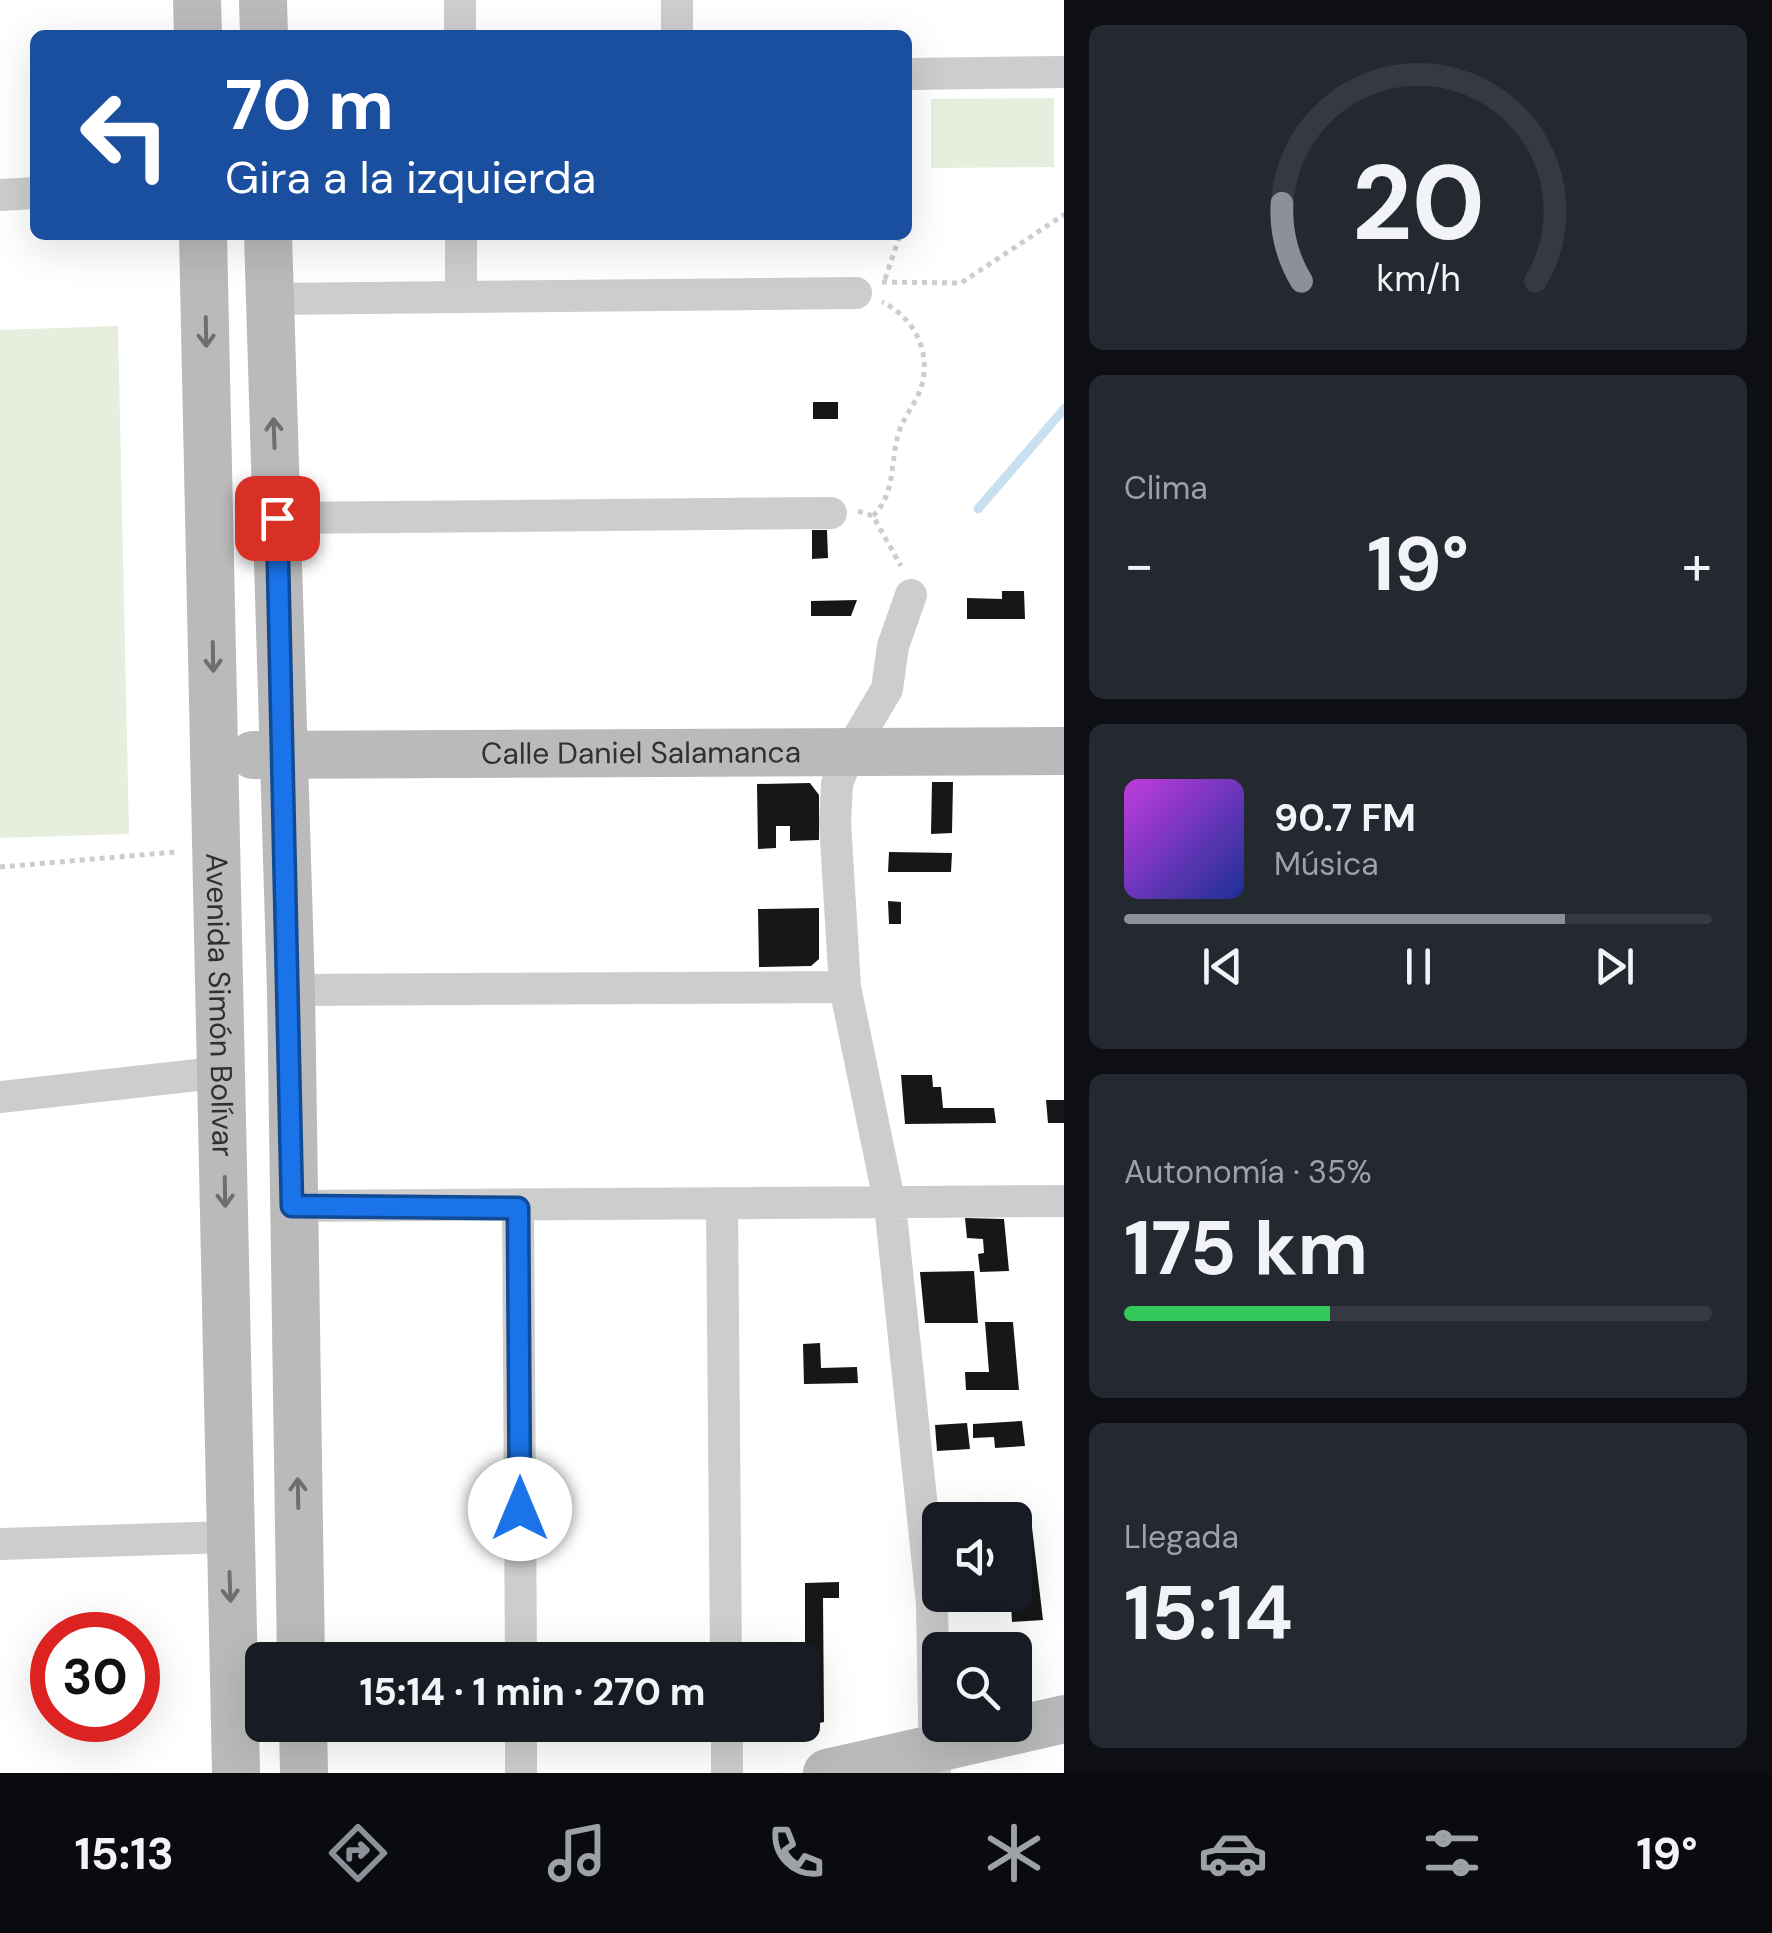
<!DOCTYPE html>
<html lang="es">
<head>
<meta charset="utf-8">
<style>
  body { margin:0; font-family:"DM Sans",sans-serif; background:#242831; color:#f1f3f6; height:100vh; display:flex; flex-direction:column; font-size:38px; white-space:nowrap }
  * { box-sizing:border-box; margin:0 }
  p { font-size:32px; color:#9ea1a6 }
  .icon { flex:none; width:55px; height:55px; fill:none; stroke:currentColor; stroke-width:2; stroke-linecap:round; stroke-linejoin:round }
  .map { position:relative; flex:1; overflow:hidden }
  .side { display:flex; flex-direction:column; gap:25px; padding:25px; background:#0d0f14; width:708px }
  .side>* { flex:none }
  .banner { position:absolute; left:30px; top:30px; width:882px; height:210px; border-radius:15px; box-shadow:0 10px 40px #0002; background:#1a4fa0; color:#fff; overflow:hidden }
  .tools { position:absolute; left:922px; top:1502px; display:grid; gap:20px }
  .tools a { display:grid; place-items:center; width:110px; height:110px; border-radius:15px; background:#171b24; box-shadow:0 10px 40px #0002; font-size:50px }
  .speed { position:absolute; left:30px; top:1612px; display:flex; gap:20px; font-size:50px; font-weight:700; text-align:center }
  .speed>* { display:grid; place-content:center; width:130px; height:130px; border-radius:50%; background:#171b24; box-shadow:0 10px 40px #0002; line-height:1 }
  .speed .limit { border:15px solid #d22; background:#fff; color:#111 }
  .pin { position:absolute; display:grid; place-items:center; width:85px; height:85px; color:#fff; margin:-42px; border-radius:20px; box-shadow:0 5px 15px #0006 }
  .me { position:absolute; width:110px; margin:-55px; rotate:0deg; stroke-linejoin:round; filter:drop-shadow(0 0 8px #0008) }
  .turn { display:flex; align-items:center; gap:35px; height:210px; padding:0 30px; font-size:45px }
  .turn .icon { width:130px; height:130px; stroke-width:2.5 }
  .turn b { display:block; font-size:70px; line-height:85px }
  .big { font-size:75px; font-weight:700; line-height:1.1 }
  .side .card { flex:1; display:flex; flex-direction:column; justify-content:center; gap:15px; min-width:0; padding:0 35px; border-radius:15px; background:#242831 }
  .side .dial { align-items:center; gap:0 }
  .dial svg { height:260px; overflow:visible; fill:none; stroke:#363941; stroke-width:7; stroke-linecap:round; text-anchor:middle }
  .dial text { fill:#f1f3f6; stroke:none }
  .song { display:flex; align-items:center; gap:30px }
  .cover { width:120px; height:120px; border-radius:15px; background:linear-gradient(135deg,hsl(290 70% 55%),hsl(230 70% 35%)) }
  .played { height:10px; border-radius:5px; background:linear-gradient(90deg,#8c9099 75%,#363941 75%) }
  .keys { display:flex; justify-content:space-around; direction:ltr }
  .heat { display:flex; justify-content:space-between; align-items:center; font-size:55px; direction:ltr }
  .charge { height:15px; border-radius:8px; background:linear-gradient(90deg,#34c759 35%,#363941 0) }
  .trip { position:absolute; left:245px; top:1642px; width:575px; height:100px; border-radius:15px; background:#171b24; box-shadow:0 10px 40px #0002; font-weight:700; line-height:100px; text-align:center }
  .menu { display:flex; height:160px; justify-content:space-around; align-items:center; background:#090b0e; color:#9ea1a6 }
  .menu .icon { width:70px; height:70px }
  .menu .active { color:#8c9099 }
  .menu b { font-size:45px; color:#f1f3f6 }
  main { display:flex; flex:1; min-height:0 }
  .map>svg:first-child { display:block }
  .garden { fill:#e6eedd }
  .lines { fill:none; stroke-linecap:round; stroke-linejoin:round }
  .stream { stroke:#c8e0ef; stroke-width:9 }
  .building { fill:#171717 }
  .path { stroke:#cdcdcd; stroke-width:5; stroke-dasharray:5 5; stroke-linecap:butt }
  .street { stroke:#cdcdcd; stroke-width:32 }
  .secondary { stroke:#bababa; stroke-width:48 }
  .oneway { stroke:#6e6e6e }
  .route-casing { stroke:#114b97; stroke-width:25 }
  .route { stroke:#1a73e8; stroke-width:18 }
  .labels { text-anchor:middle; stroke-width:10; stroke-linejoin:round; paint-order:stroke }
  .street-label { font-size:30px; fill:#303030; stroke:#fff }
</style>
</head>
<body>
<main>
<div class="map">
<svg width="1065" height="1773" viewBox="0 0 1065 1773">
  <rect width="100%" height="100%" fill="#fff"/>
  <!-- garden -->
  <path class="garden" d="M1054,98V167L931,168V99Z
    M118,326L129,834L0,838V330Z"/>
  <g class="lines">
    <!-- stream -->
    <path class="stream" d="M978,509L1065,408"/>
  </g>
  <!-- building -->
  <path class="building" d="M813,402H838V419H813Z
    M812,530H827L828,558L812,559Z
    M1002,591H1024L1025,619H967V598L1002,599Z
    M857,600L851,616H811V601Z
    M932,782H953L952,833L931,834Z
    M810,783L819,795V840L790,841V826H776V848L758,849L757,784Z
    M889,852L952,853L951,872H888Z
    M888,901L901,902V924H889Z
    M819,908V959L811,966L759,967L758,909Z
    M901,1075H932L933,1087H941L943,1108H994L996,1123L905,1124Z
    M1046,1100H1065V1123H1048Z
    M965,1218L1004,1219L1009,1271L980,1272L978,1254L984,1253L983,1239L967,1238Z
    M974,1271L978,1323H925L920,1272Z
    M985,1322H1013L1019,1390H966L965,1372H989Z
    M820,1343L821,1368L857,1367L858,1383L804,1384L803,1344Z
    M1022,1421L1025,1446L995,1448L994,1437L973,1438V1424Z
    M967,1423L970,1449L937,1451L935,1425Z
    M1031,1519L1043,1620L1012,1622L1011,1605L1026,1603L1025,1587H1015V1520Z
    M839,1582V1598H823L824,1722L805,1726V1583Z"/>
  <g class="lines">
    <!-- path -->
    <path class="path" d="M908,185V218
      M885,279L900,235
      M882,282L961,283L1065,214
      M858,511L873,516L901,566
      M873,516C896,493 890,463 898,435C902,420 913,407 919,393C934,357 916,318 882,302
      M0,867L176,852"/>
    <!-- street -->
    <path class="street" d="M460,0V35
      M677,0V35
      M908,74L1065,72
      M0,195L35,193
      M461,296V235
      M270,299L856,293
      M277,518L831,513
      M911,595L893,646L887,689L849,753L837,784L835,822L845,987L890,1205L932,1603L935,1773
      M291,990L845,987
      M0,1097L224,1072
      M292,1206L1065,1201
      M722,1206L726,1660
      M518,1208L521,1660
      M0,1544L229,1537
      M521,1725V1773
      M727,1725V1773"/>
    <!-- secondary -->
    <g class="secondary">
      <path d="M197,0L198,35"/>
      <path d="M263,0L264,35"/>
      <path id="s1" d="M203,235L236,1773"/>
      <path d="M268,235L291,990L301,1660"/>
      <path id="s2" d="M253,755L1065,751"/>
      <path d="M303,1725L304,1773"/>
      <path d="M827,1773L1065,1719"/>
    </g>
  </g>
  <!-- one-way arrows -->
  <defs><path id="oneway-shaft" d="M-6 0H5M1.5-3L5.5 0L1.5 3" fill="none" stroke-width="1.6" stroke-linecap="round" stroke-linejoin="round" transform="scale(2.5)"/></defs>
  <g class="oneway">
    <use href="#oneway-shaft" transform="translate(206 332) rotate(89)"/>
    <use href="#oneway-shaft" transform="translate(274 433) rotate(-92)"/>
    <use href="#oneway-shaft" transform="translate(213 657) rotate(89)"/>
    <use href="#oneway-shaft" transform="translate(225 1192) rotate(89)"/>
    <use href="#oneway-shaft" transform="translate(298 1493) rotate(-91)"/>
    <use href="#oneway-shaft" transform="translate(230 1587) rotate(88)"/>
  </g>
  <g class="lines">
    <!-- route casing -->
    <g class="route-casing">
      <path id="route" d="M277,518L292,1206L518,1208L520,1509"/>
    </g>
    <!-- route -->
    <use href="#route" class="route"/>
  </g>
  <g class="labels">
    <!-- street labels -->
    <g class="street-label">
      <text dy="10" stroke="none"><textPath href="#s2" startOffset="388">Calle Daniel Salamanca</textPath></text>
      <text dy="10" stroke="none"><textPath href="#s1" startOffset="770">Avenida Simón Bolívar</textPath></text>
    </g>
  </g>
</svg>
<div class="tools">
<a><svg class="icon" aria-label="sound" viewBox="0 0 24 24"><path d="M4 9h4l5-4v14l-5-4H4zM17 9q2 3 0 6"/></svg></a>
<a><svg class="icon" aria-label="search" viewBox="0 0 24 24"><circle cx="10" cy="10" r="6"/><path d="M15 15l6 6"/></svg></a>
</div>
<div class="speed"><div class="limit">30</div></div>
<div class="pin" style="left:277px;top:518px;background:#d93025"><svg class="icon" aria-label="arrive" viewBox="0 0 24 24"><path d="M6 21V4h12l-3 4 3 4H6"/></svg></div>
<svg class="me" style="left:520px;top:1509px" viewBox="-20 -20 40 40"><circle r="19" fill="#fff"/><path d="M0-13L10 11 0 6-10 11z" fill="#1a73e8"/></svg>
<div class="trip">15:14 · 1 min · 270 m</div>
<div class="banner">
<div class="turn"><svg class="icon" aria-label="left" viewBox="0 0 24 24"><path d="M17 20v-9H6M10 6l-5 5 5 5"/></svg><div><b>70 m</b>Gira a la izquierda</div></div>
</div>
</div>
<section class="side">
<div class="card dial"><svg viewBox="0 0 100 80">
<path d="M14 69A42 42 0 1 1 86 69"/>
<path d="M14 69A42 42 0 0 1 8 45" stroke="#8c9099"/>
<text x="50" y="56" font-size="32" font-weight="700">20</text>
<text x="50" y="72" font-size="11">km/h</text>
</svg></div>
<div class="card"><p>Clima</p>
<div class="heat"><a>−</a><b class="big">19°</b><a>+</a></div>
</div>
<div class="card">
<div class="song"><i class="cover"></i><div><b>90.7 FM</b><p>Música</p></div></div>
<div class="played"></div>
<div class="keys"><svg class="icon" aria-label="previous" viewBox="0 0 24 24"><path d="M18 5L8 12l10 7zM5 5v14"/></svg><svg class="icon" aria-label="pause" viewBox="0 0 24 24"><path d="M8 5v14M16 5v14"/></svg><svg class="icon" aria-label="next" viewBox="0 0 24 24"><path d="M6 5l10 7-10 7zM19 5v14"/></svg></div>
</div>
<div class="card"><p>Autonomía · 35%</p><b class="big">175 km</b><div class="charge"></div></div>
<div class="card"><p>Llegada</p><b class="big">15:14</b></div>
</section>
</main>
<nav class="menu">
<b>15:13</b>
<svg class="icon active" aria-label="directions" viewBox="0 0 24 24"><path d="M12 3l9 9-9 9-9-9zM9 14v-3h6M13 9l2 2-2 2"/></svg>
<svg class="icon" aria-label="music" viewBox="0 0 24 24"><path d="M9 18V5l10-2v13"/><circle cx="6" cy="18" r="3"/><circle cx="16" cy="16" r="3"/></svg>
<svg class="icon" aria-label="phone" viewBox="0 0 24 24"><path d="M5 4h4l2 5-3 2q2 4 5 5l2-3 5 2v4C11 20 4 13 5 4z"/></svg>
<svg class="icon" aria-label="climate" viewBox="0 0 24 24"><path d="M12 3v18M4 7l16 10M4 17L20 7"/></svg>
<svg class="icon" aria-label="car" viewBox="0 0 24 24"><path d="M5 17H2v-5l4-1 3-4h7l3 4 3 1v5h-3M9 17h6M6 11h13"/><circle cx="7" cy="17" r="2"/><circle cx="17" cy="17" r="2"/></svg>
<svg class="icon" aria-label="filters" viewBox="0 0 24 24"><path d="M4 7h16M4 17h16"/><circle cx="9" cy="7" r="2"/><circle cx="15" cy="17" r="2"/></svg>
<b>19°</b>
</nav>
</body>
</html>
